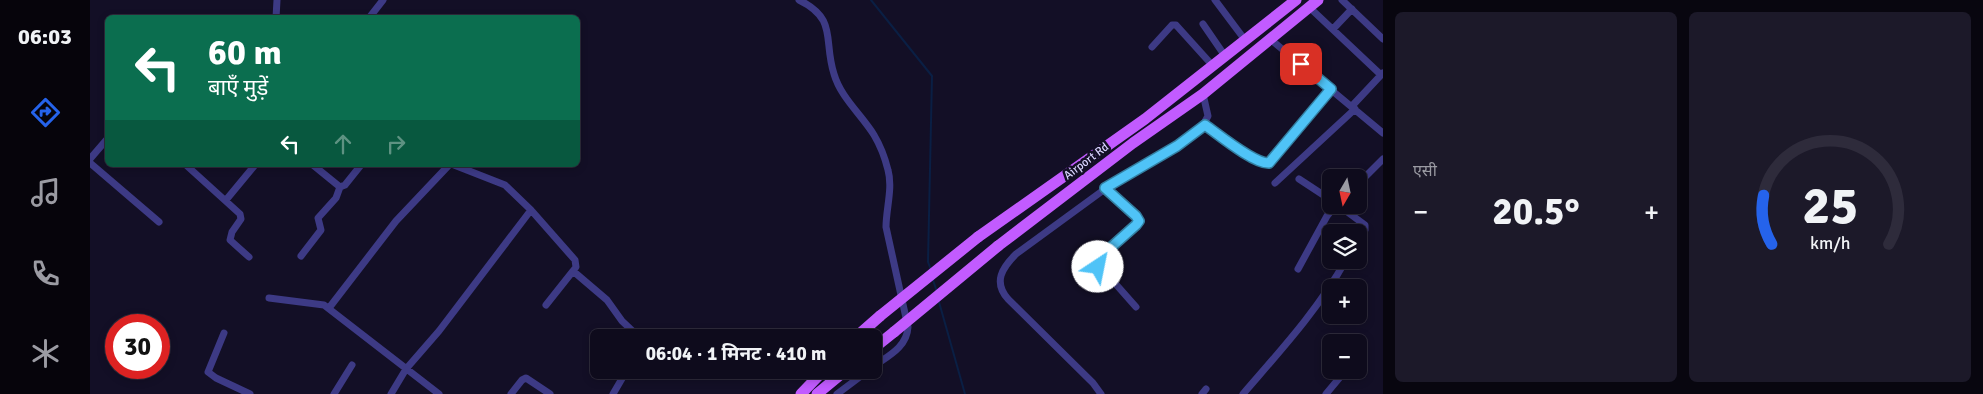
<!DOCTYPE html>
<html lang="hi">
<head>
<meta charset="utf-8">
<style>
  body { margin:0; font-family:Signika,"Noto Sans Devanagari",sans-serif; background:#1c1929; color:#f1f3f6; height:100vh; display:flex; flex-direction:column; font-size:19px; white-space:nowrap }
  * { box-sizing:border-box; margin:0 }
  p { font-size:16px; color:#9b9ba3 }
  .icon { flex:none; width:28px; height:28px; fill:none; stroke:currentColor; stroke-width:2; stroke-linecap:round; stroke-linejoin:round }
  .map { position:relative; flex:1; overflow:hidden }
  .drawer { display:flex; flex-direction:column; gap:12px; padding:12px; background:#08060f; width:600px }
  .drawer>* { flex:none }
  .hud { position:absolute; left:15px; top:15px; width:475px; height:152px; border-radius:8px; box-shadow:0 2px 8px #0003,0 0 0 1px #2e2b3b; background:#0b6e4f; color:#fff; overflow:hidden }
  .needle { width:32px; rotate:189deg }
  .fabs { position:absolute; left:1232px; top:169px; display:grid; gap:10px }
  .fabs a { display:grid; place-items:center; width:45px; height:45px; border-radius:8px; background:#0e0b1c; box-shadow:0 2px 8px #0003,0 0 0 1px #2e2b3b; font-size:25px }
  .speed { position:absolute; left:15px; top:314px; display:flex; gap:10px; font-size:25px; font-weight:700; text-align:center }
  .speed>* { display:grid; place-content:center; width:65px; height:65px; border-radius:50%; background:#0e0b1c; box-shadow:0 2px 8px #0003,0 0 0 1px #2e2b3b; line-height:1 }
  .speed .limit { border:8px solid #d22; background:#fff; color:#111 }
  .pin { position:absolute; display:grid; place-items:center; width:42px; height:42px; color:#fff; margin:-21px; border-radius:10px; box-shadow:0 2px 8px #0006 }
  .me { position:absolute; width:55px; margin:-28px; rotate:34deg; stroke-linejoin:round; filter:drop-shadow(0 0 4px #0008) }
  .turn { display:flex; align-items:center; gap:18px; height:105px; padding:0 20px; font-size:22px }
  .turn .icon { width:65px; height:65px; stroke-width:2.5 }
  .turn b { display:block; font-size:35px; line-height:42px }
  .lanes { display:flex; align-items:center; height:48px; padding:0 20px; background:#0003; justify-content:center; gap:25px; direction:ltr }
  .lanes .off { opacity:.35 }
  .big { font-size:38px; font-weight:700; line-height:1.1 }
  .drawer .widget { flex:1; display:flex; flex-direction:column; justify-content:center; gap:8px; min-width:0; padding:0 18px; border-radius:8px; background:#1c1929 }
  .drawer .dial { align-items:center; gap:0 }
  .dial svg { height:130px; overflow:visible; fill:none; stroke:#2e2b3b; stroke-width:7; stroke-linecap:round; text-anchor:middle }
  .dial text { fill:#f1f3f6; stroke:none }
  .heat { display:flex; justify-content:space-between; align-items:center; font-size:28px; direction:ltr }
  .drawer .tiles { flex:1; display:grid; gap:12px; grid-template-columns:repeat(2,1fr) }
  .trip { position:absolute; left:500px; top:329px; width:292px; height:50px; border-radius:8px; background:#0e0b1c; box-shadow:0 2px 8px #0003,0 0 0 1px #2e2b3b; font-weight:700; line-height:50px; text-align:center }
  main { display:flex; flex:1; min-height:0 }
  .tab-bar { display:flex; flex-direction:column; width:90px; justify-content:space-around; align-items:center; background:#06040b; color:#9b9ba3 }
  .tab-bar .icon { width:35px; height:35px }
  .tab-bar .current { color:#2563eb }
  .tab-bar b { font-size:22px; color:#f1f3f6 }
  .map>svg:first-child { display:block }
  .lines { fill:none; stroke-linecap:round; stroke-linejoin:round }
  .stream { stroke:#0a1f44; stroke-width:2 }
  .minor { stroke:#3d3a85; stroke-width:7 }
  .primary { stroke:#c25bff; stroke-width:11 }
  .primary-bridge { stroke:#c25bff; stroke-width:11 }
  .route-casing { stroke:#337fa1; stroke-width:12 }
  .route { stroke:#4fc3f7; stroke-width:9 }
  .labels { text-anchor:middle; stroke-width:5; stroke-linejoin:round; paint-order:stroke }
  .street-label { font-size:12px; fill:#d9d4ff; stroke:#130f26 }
</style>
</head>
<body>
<main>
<nav class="tab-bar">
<b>06:03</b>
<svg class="icon current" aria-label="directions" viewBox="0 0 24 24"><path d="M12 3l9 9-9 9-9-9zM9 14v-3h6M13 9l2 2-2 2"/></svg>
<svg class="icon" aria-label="music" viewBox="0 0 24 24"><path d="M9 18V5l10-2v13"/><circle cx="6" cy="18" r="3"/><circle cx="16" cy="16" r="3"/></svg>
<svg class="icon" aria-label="phone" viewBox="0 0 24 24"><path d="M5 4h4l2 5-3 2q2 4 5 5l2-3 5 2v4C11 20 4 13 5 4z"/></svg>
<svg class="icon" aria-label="climate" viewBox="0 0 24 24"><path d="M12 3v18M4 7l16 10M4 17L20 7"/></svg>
</nav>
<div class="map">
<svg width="1293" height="394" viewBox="0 0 1293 394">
  <rect width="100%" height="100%" fill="#130f26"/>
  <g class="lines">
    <!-- stream -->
    <path class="stream" d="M781,0L842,76L838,262L841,270
      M843,280L847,292
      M849,302L875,394"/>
    <!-- minor -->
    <path class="minor" d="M709,0C748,19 733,40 744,74C751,98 771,114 784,135C790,145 795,158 798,170C803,188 796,209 796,227L818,327C817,347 798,356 784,366
      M1125,0L1155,40
      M1252,0L1293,39
      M1219,7L1291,75
      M186,18L187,0
      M279,18L293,0
      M1113,24L1135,56
      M1243,29L1262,9
      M1180,39L1293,133
      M1062,47L1082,25H1086L1123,66
      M1262,106L1293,73
      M1115,125L1163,158L1178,163L1241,89
      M0,159L18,138
      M0,163L69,222
      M96,165L150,214L151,219L142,232L140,240L159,257
      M223,165L250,187L255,185L271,165
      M364,165L415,185L441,210L485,260L486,267L483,271L456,305
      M1209,179L1241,200
      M1185,183L1265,109
      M1269,183L1293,159
      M1015,189L1046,216L1049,221L1046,225L1009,258L1008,264L1046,307
      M136,200L165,165
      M1248,205L1275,225V230L1269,239
      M211,256L231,230L228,218L246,198L250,187
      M1208,269L1237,216L1246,205
      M483,271L517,300L532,321L550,338
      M179,298L234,305L349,394
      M239,308L306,221L359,165
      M134,333L118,372L126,378L160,394
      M244,394L262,365
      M301,394L316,369L349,331L441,210
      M421,394L432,380L436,378L460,394
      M523,394L537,370
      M747,394L779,370
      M1011,394L1003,383L918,299C903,282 912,268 926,254L1015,189L1087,146L1112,127L1118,116L1113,94
      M1112,394L1116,389
      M1153,394C1190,351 1228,310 1256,260
      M1236,394L1256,370"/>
    <!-- primary -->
    <path class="primary" d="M888,237L1055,119L1206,0
      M908,246L1043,143L1113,94L1228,0
      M765,338L790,316
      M784,348L804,332
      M711,394L734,370
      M727,394L756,370"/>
    <!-- primary-bridge -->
    <path class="primary-bridge" d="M790,316L888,237
      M804,332L908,246"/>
  </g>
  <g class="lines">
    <!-- route casing -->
    <g class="route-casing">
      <path id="route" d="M1008,267L1009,258L1046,225L1049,221L1046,216L1015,188L1087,146L1115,125C1128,134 1164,164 1179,163L1241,89L1211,64"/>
    </g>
    <!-- route -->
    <use href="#route" class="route"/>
  </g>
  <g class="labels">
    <!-- street labels -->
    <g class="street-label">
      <text transform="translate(996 161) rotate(-37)" y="4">Airport Rd</text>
    </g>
  </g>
</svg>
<div class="fabs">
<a><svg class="needle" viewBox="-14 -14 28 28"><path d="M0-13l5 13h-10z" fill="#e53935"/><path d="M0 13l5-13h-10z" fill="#9b9ba3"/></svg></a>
<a><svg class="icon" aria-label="layers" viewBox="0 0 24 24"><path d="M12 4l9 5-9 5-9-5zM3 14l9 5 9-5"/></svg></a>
<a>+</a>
<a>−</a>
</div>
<div class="speed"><div class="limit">30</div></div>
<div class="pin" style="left:1211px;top:64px;background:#d93025"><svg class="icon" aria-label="arrive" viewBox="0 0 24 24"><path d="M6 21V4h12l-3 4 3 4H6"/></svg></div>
<svg class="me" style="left:1008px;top:267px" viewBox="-20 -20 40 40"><circle r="19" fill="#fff"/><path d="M0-13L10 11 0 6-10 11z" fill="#4fc3f7"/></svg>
<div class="trip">06:04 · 1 मिनट · 410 m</div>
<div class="hud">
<div class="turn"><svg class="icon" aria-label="left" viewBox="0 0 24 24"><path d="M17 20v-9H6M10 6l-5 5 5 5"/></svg><div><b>60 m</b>बाएँ मुड़ें</div></div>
<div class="lanes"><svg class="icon" aria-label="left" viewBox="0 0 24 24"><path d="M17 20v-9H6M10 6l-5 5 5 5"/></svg><svg class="icon off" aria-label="ahead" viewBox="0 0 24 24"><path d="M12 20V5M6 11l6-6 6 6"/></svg><svg class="icon off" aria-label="right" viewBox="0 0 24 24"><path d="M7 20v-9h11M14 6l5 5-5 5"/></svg></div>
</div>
</div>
<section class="drawer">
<div class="tiles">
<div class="widget"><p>एसी</p>
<div class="heat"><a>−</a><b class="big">20.5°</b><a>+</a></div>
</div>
<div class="widget dial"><svg viewBox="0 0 100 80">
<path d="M14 69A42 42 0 1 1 86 69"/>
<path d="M14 69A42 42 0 0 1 9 39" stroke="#2563eb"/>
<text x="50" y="56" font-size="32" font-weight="700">25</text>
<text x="50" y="72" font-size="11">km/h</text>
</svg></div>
</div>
</section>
</main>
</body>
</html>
